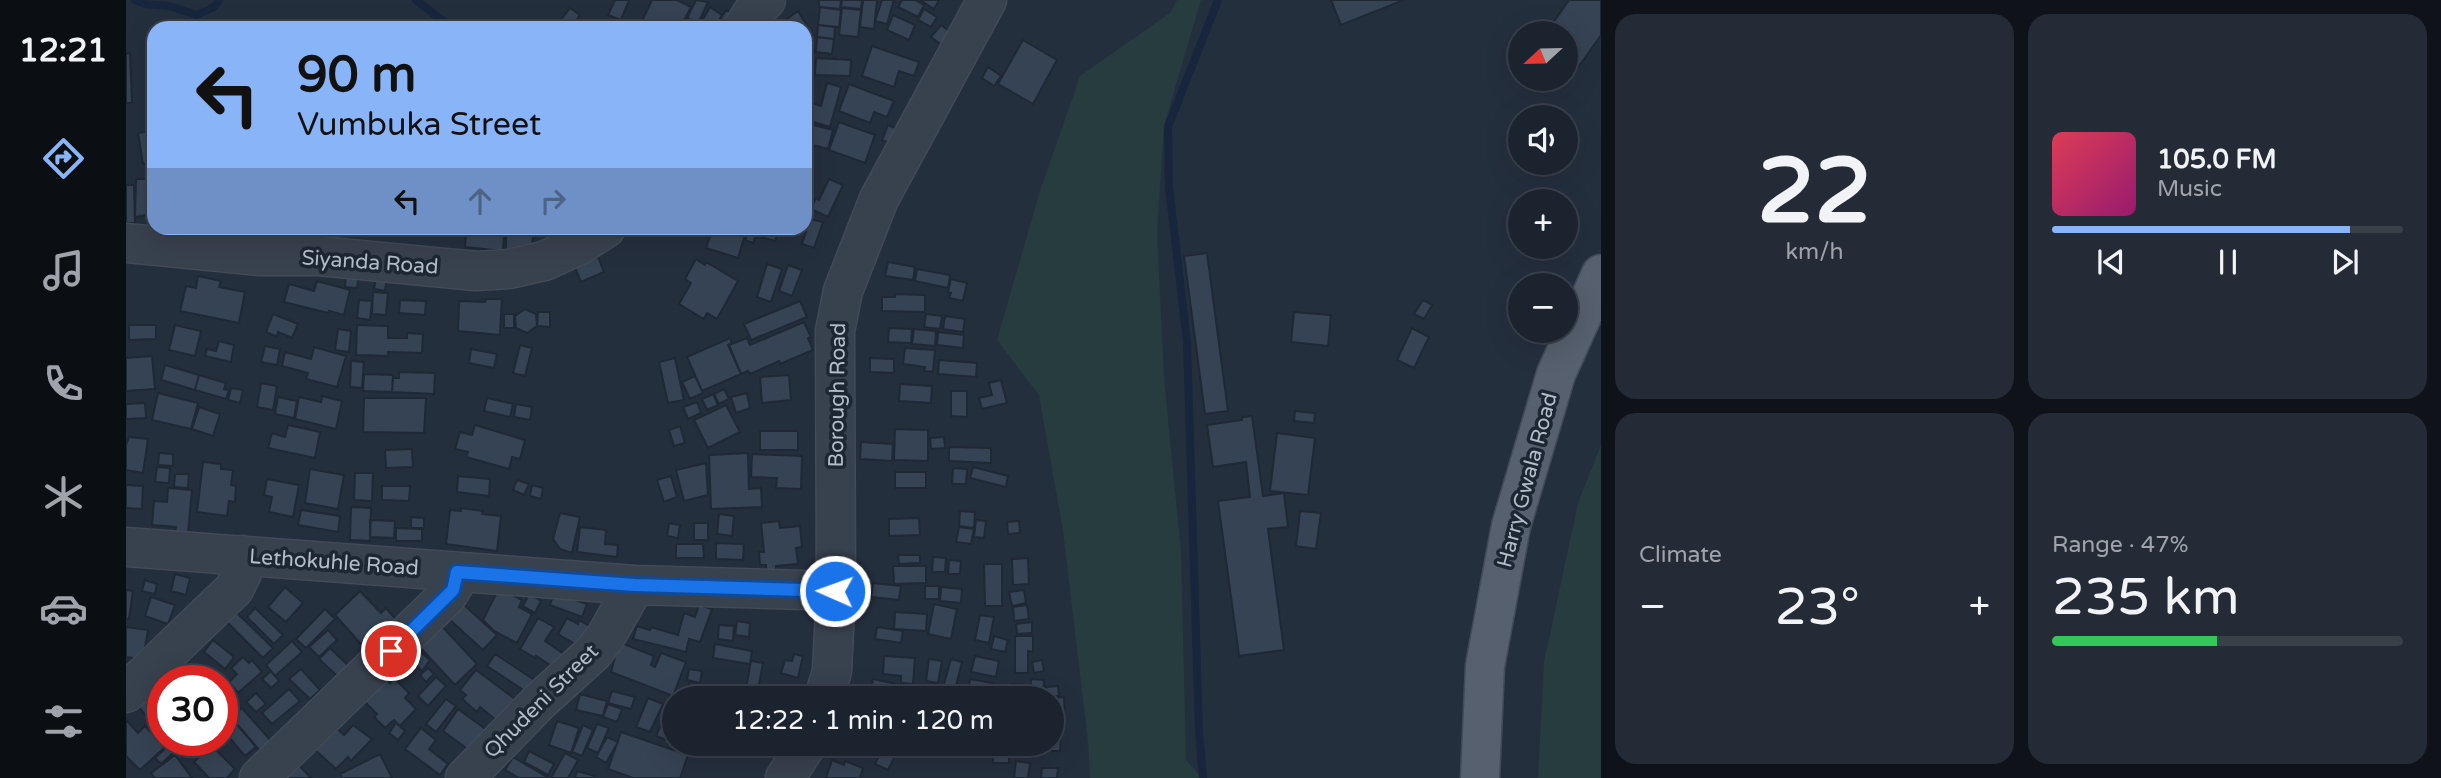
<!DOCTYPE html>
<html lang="en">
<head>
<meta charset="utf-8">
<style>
  body { margin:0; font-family:"Varela Round",sans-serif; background:#242b36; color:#f1f3f6; height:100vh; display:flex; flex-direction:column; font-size:26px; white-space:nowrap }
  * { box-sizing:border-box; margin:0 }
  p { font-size:23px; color:#a0a4aa }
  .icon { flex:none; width:38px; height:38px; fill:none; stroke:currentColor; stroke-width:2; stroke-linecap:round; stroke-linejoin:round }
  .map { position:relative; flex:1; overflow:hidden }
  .drawer { display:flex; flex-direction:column; gap:14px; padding:14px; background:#0f1319; width:840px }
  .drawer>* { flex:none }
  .banner { position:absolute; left:21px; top:21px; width:665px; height:214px; border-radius:21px; box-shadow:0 7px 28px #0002,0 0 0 2px #39404a; background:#8ab4f8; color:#111; overflow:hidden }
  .needle { width:46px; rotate:248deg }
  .tools { position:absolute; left:1382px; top:21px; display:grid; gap:14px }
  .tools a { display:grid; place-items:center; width:70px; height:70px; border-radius:50%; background:#1b232e; box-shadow:0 7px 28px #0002,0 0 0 2px #39404a; font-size:35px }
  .speed { position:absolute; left:21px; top:665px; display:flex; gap:14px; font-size:35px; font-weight:700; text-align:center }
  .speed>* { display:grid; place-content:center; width:91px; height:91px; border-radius:50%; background:#1b232e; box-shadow:0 7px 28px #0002,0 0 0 2px #39404a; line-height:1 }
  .speed .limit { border:10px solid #d22; background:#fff; color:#111 }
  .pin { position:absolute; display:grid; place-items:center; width:60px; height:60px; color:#fff; margin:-30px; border:4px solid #fff; border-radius:50%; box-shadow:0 2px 7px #0007 }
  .me { position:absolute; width:77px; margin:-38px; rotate:272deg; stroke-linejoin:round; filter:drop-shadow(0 0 5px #0008) }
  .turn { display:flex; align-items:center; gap:24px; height:147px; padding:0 35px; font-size:32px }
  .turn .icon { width:91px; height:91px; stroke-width:2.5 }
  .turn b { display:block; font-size:49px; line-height:60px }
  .lanes { display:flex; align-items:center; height:66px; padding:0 35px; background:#0003; justify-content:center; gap:35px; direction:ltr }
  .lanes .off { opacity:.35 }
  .big { font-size:52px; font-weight:600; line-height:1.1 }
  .drawer .widget { flex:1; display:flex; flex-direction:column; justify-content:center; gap:10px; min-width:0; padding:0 24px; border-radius:21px; background:#242b36 }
  .drawer .dial { align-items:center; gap:0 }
  .dial b { font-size:91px; line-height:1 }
  .song { display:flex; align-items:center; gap:21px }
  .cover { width:84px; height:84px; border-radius:10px; background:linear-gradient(135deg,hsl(350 70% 55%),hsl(320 70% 35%)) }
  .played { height:7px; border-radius:4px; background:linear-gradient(90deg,#8ab4f8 85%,#39404a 85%) }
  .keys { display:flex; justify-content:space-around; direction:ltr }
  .heat { display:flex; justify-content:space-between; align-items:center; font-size:38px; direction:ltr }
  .charge { height:10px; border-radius:5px; background:linear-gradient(90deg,#34c759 47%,#39404a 0) }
  .drawer .tiles { flex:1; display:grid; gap:14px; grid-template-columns:repeat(2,1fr) }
  .trip { position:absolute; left:536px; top:686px; width:402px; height:70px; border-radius:35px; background:#1b232e; box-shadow:0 7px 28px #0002,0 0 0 2px #39404a; font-weight:600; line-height:70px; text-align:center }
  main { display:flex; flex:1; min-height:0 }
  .menu { display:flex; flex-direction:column; width:126px; justify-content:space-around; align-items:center; background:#0b0e12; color:#a0a4aa }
  .menu .icon { width:49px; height:49px }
  .menu .active { color:#8ab4f8 }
  .menu b { font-size:32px; color:#f1f3f6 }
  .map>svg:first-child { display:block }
  .green { fill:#263c3f }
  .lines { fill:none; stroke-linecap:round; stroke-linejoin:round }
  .stream { stroke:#17263c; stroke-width:8 }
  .building { fill:#364354; stroke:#1f2835; stroke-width:2 }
  .minor-casing { stroke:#414a57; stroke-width:41 }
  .major-casing { stroke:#414a57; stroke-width:41 }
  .minor { stroke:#38414e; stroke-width:38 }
  .major { stroke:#56606e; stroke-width:38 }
  .route-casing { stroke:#114b97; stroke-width:18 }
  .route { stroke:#1a73e8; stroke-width:12 }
  .labels { text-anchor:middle; stroke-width:7; stroke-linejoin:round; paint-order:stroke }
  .street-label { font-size:21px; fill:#b4bcc9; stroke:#1d2633 }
</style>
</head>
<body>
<main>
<nav class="menu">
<b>12:21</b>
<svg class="icon active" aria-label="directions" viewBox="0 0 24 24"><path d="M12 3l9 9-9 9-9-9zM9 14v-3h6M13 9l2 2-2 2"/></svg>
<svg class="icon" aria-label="music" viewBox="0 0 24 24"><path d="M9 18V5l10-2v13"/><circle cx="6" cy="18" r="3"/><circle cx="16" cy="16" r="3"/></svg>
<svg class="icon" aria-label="phone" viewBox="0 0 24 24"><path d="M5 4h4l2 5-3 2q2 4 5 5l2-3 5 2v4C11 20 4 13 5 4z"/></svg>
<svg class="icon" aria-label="climate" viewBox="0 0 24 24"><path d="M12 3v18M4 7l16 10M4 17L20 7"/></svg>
<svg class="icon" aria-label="car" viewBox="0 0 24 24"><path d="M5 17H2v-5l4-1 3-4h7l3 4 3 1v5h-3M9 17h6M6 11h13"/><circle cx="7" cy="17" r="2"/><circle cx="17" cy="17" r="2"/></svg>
<svg class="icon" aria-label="filters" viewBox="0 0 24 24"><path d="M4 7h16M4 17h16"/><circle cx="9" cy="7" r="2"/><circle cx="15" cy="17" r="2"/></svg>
</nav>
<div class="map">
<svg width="1475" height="778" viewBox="0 0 1475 778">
  <rect width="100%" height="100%" fill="#242f3e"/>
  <!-- green -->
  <path class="green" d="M1051,0H1075L1038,125L1031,231L1038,378L1055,552L1060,760L1076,778H964L962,741L937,531L913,395L871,340L914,191L954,76L1044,13Z
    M1475,445V778H1412L1418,662L1452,503Z"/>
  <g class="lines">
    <!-- stream -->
    <path class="stream" d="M9,0L19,4L43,6L71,15L88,7L93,0
      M290,0L326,28
      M1077,778L1073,732L1061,342L1043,187L1042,127L1092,0"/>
  </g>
  <!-- building -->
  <path class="building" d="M489,0H503L495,20L482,15Z
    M526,0H551L565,7L554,28H533L517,19Z
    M570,0L582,2L572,24L561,18Z
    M693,0H715L714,9L693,7Z
    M716,0H736L735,9L715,7Z
    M737,0H751L748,29L734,27Z
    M756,0H768L761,24L749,21Z
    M776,0H789L798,5L792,17L772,7Z
    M794,0H813L808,9Z
    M1205,0H1278L1215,25Z
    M1443,0H1475V35L1442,82L1437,79H1440V33H1420Z
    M584,7L596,15L589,28H572Z
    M694,7L715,10L713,27L692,25Z
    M444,8L454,15L451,20L461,27L460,28H429Z
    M716,8L735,10L732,37L713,35Z
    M798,9L811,17L805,27L792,20Z
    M600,10L610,17L603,28H596L591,25Z
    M672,11L680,24L674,28H663L658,21Z
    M767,15L789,25L783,40L761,30Z
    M680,24L688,36L679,42V28H675Z
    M692,25L709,27L708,39L691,37Z
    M815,25L826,33L817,46L805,37Z
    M691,37L708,39L706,54L690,52Z
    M897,40L931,60L907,104L872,84Z
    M685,43L689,52L679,55V45Z
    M746,46L793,62L788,76L773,71L768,87L736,76Z
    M4,53L6,103H0V54Z
    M690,58L725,60L724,76L689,75Z
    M862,67L875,76L868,86L856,78Z
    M701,83L715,87L704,127L681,120L686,103L695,106Z
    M723,84L768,101L761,117L748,112L744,123L713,111Z
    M679,87L685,88L684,105L679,104Z
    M28,121V162L17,164L12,133L24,131L23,122Z
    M713,122L749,135L739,163L703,150Z
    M684,124L707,130L702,149L679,143Z
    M762,125L774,130L768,145L756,140Z
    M10,179H28V214L9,217Z
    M703,179L717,185L702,217L685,209L690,198L693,200Z
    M0,185H8L9,223H0Z
    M679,194L688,198L683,210L679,208Z
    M684,219L697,222L688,248L676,244Z
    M291,228H328L327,232Z
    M587,228H621L612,258L580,248Z
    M624,228L632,230L627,243L619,240Z
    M637,228H653L649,241L635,237Z
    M340,232L378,236L377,251L339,247Z
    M380,236H407L406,250H380Z
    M1081,253L1102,411L1079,414L1058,256Z
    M472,257L478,272L455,282L449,267Z
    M570,259L579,265L580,262L612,281L591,319L581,313L578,319L553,304L565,283L559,279Z
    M762,262L789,267L787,280L759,276Z
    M641,264L656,269L645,302L631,297Z
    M662,265L676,270L666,296L653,291Z
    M791,269L824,275L822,288L789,281Z
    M220,274L233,276L231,288L219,287Z
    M72,276L95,281L93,287L119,292L113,323L54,311L60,286L70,288Z
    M250,277L261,279L259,291L248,289Z
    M825,279L841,283L837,301L823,298L825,293L822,292Z
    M191,281L224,290L218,315L203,311L202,313L158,302L163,284L188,291Z
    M247,292L262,293L260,315L246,314Z
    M769,294L799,295V312L756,311V297H769Z
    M360,299H376L374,335L332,331L333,301L359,302Z
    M233,300L246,301L244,320L231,318Z
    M274,300L300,301L299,315L273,313Z
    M1297,300L1306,305L1298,319L1288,314Z
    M674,301L681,317L625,340L618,324Z
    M399,309L410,314L411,326L401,333L390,328L389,316Z
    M412,312H424V327L411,326Z
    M1168,312L1205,315L1202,346L1165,342Z
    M147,314L172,324L166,338L152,332L151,337L140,332Z
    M378,314H388V328H378Z
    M800,314L816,316L814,329L798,327Z
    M819,316L839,319L837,332L817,329Z
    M678,322L685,337L682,338L687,350L654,364L653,361L624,374L622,371L615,374L603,345L621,338L624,345Z
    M3,325H30V339L3,340Z
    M49,325L75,331L69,356L43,350Z
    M231,325L262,326V338H281V333L297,334L296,353L262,352V356L230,355Z
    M763,328L786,329L785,343L762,342Z
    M1286,328L1303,337L1288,368L1271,360Z
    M212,329L225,331L223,352L209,350Z
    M788,329L810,331L809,346L786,344Z
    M812,332L838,335L837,348L811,345Z
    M604,338L606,343L602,345L615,374L576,391L561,357Z
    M93,341L108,345L105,362L79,356L81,349L90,351Z
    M394,345L406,348L399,376L387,373Z
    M139,346L154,349L151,365L135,362Z
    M188,347L220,356L211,387L180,379L182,373L156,366L159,352L185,359Z
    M779,348L809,350L807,372L798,371L799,367L777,364Z
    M345,349L371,354L368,368L343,363Z
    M26,356L29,389L0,391V358Z
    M549,358L558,400L542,403L533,362Z
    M744,358L768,359V373L744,372Z
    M813,360L851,363L850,377L812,374Z
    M225,361L238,362L236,388L224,387Z
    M39,365L73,375L69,390L35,380Z
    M273,372L309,373L308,394L266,392L267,378H273Z
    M238,374L267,375L266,392L237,391Z
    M73,375L100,383L98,389L103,390L100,399L69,390Z
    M663,375L665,400L636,403L634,377Z
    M569,376L577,393L564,399L556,382Z
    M875,380L881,403L856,409L853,398L866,395L863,383Z
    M135,383L151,386L147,410L131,407Z
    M774,384L806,386L805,403L773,401Z
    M105,388L117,390L114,403L102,400Z
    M598,389L603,399L593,404L588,394Z
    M825,391H841V417L825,416Z
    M32,393L72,403L65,429L26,420Z
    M621,393L624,408L610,413L605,397Z
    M587,394L592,405L581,410L576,399Z
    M196,396L216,401L210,429L169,419L173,397L195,402Z
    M152,397L171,401L168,418L149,414Z
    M238,398H300L298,433L237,432Z
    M361,398L387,404L384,417L358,411Z
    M571,402L575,413L562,419L557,407Z
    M19,403L20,418L0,419V404Z
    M390,404L406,407L404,420L388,417Z
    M600,405L614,432L582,448L568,420Z
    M73,407L94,414L87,436L66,429Z
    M1169,411L1189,413L1188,423L1168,421Z
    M1126,416L1137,496L1158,493L1162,527L1142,529L1158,650L1113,656L1092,501L1124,497L1120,462L1087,467L1081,425L1116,420V417Z
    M162,425L194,432L189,458L142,448L146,433L159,437Z
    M349,425L399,440L394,459L386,457L383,469L340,457L342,452L329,449L334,432L346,435Z
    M554,426L559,443L548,446L543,430Z
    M769,429L802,430V461L768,460Z
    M634,431H672V450H634Z
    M1151,433L1189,438L1182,495L1144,491Z
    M3,437L22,439L17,473L0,470V445Z
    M818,437L819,448L805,449L804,438Z
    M735,442L767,444L766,461L734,459Z
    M823,447L865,448V463L823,461Z
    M286,449L287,467L260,468L259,450Z
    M33,453L47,454V466L32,465Z
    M622,453L623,489L635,488L636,507L585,509L583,455Z
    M626,454L676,456L675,489L650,488L651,478L625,477Z
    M77,462L95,464V469L107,470L105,485L110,486L109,502L103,501L101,516L71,512Z
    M580,463L582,495L558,501L550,470Z
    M31,467L44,468L43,483L29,482Z
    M847,467L882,476L880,487L844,478Z
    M827,468L841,469L840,484H826Z
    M184,469L218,475L212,509L179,503Z
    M769,472H800V488H769Z
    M229,473H247L246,501L228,500Z
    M49,474H63L62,488L48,487Z
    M332,476L364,479L363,496L331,492Z
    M545,476L551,497L538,502L531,480Z
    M141,479L173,485L167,517L143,512L146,497L138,495Z
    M391,480L403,484L398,495L387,490Z
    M0,485L17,486L16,509L0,508Z
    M406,485L417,488L415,499L404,496Z
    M256,486H284L283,501L256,500Z
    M42,488L66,490L62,534L49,533L50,527L26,525L28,501L41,502Z
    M225,507L245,508L244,541L224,540Z
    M335,508L357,511L356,514L375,516L371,551L320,544L324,510L335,511Z
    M175,510L214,516L212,532L172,525Z
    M834,511L849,512L848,528L833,526Z
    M1174,511L1195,513L1190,549L1170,546Z
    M434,513L454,517L446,553L434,549L427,539Z
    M593,514L608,516L606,536L591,534Z
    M285,517L298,518V528H285Z
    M793,518L794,535L763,536V519Z
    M244,520L269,521L268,538L244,537Z
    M850,520L860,521L858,538L848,537Z
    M653,521L654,528L674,526L676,547L670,548L672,564L650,566V571L640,572V565H634L633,552H638L635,523Z
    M893,521L894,533L882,534L881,522Z
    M543,523L554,525L552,538L541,536Z
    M568,523H582V540H568Z
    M454,527L480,530L479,544L492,545L491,557L451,552Z
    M833,527L848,529L845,544L830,542Z
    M270,528L296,529V541H270Z
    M590,543L618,544L617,560L590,559Z
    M550,544H577L578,558H550Z
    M772,555H794V563L773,564Z
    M807,557L820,558L819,572H806Z
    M902,558L903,584L887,585L886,559Z
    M823,560L835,561L834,574H822Z
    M858,564H876V606H859Z
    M767,566H800V583L768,584Z
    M49,574L64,578L60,595L45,591Z
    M19,580L31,584L29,594L16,591Z
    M747,583L775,586L773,600L745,597Z
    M799,586H813V599H799Z
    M159,587L177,603L160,622L142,607Z
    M815,587L836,589L835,603L814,601Z
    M373,588L396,600L393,607L406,614L391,643L368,631L357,620Z
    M0,590L7,591L3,619H0Z
    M898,590L900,603L886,606L883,592Z
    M234,591L255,613L260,608L274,624L243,653L209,615Z
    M428,593L461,604L456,617L424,605Z
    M403,594L415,601L409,613L397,606Z
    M25,597L49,605L42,624L19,616Z
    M337,604L371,635L357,650L323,619Z
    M808,604L831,609L825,639L802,634Z
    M573,605L586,609L574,642L563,639L560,652L507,639L511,626L524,630L525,627L552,635L558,613L569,617Z
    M901,605L903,619L888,621L887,607Z
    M129,608L157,635L148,644L121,617Z
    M199,609L209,619L180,648L170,639Z
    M110,612L147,648L137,658L100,621Z
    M769,612L801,614L800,631L768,629Z
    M854,615L868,617L863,643L849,640Z
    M412,618L428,627L419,641L441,656L432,670L410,656L409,658L394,649Z
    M441,618L452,624L453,620L465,627L454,647L432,634Z
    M611,621L624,623L623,637L609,635Z
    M312,622L351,664L329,685L290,643Z
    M906,622V633L891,634L890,624Z
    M593,625L608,626L607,641L592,639Z
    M0,627L22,630L17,659L0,657Z
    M751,627L777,631L775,643L749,639Z
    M202,630L211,640L193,657L183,647Z
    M868,636L882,640L879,652L865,649Z
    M889,636H907V652L902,651V673H889Z
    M87,640L108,657L99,669L78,652Z
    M166,641L176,652L149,676L140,665Z
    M493,642L528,656L525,665L529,667L535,653L560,662L547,696L485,672Z
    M589,644L626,651L624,664L587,658Z
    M204,648L232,675L222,686L193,659Z
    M292,650L304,660L296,671L284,660Z
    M369,654L422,689L414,701L361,666Z
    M668,654L677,656L672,678L655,673L659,660L666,661Z
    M758,656L789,658L787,684L775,683V676L757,674Z
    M849,656L873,661L870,677L845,672Z
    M117,657L123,663L126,660L136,672L112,693L103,682L111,674L105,668Z
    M803,659L816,661L812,683L800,681Z
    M825,659L836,662L829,690L817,687Z
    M916,660L918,671L908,673L906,662Z
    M625,661L637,663L632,690L620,688Z
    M302,668L308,674L300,682L294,675Z
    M175,669L194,690L184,699L163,679Z
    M563,669L576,671L574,683L561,680Z
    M350,670L393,702L375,724L354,707L351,712L336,699L340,695L334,690Z
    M145,671L153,681L145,688L136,679Z
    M255,674L264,683L268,678L283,693L279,698L290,709L274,726L268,720L259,728L248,717L251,714L234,697Z
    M310,677L320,686L302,706L292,696Z
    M747,679L808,692L807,698H743Z
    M844,679L866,683L864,697L842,693Z
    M905,679L918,680L917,697L904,696Z
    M564,682L602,693L601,698L560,696Z
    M32,683L37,689V735L9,703Z
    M886,684L898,685L897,698L884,697Z
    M932,686L933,696L921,697L920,687Z
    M163,689L174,701L146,724L136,713Z
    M486,691L509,697L505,709L482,703Z
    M130,693L140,704L130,712L120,702Z
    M454,694L481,701L477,716L450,710Z
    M938,697L939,716H926V698H921Z
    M522,698L537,704L524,732L510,727Z
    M320,699L330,706L310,732L300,724Z
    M482,704L496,709L491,722L477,717Z
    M116,708L145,741L134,751L105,717Z
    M98,709L130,747L119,756L96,729V711Z
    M332,709L369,736L347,753L317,731Z
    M926,716L936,717L934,733L926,732Z
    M0,720L12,733L19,726L39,747L14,770L0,756Z
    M431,721L453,728L445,753L423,745Z
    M270,723L279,731L272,740L263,733Z
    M471,724L483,728L472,753L461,748Z
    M535,724L548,729L543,741L530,736Z
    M207,725L218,735L227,725L246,739L225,761L222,757L210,769L186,747Z
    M457,725L467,730L456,756L446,752Z
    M295,728L310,740L303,749L322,764L314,775L279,749Z
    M495,732L562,755L554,778H507L482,769Z
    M926,736L935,737L934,751H921V744H926Z
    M481,737L492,742L480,763L470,757Z
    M868,744H883V763H867Z
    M886,744H900L898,756L885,754Z
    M43,745L49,751L35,764L29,758Z
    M85,745L109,769L101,778H83L68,762Z
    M756,750L769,756L762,770L749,764Z
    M403,751L428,764L422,775L398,762Z
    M439,753L452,760L442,778H425Z
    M254,754L266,778H216L214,774Z
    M49,755L66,778H29L25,773Z
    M387,757L397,763L423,778H393L379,770Z
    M168,760L185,778H155Z
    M706,760L718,765L719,761L737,768L734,778H700Z
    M890,761L904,763L902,778H888Z
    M916,768H932L931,778H915Z
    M451,771L469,776L468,778H449Z"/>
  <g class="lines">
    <!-- minor casing -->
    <g class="minor-casing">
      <path id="minor" d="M617,28L625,15L640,0
        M0,243L134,256H193L350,271L383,269L418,261L455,244L480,228
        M0,547L509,585L710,591
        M0,693L108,589L116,573V555
        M698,698L706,671L710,591L709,331L717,291L753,199L861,0
        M133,778L321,596L329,583L331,572
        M339,778L414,701L467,653L480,636L509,585
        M659,778L681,744"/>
    </g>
    <!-- major casing -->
    <g class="major-casing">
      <path id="major" d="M1354,778L1359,666L1385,526L1430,374L1475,274"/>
    </g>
    <!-- minor -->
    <use href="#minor" class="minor"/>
    <!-- major -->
    <use href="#major" class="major"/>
  </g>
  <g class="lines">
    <!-- route casing -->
    <g class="route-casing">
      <path id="route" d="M265,651L327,590L331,572L509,585L709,591"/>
    </g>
    <!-- route -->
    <use href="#route" class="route"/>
  </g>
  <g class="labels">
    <!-- street labels -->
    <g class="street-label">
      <text transform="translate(244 262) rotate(4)" y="7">Siyanda Road</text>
      <text transform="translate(711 395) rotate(-89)" y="7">Borough Road</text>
      <text transform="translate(1401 480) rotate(-75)" y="7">Harry Gwala Road</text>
      <text transform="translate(208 562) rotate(4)" y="7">Lethokuhle Road</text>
      <text transform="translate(415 701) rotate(-45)" y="7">Qhudeni Street</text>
    </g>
  </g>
</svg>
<div class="tools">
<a><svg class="needle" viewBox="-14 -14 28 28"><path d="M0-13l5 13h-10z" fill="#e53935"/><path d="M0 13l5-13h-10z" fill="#a0a4aa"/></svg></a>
<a><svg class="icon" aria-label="sound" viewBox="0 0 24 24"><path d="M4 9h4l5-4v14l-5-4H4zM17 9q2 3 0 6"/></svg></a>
<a>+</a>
<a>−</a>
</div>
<div class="speed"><div class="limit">30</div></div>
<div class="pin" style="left:265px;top:651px;background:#d93025"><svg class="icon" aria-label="arrive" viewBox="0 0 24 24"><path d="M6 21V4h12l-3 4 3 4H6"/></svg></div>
<svg class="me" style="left:709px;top:591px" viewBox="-20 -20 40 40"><circle r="17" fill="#1a73e8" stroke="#fff" stroke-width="3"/><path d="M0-11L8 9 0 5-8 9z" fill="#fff"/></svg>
<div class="trip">12:22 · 1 min · 120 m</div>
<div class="banner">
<div class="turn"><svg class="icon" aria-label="left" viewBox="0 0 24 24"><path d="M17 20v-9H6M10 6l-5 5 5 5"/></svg><div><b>90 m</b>Vumbuka Street</div></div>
<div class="lanes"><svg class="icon" aria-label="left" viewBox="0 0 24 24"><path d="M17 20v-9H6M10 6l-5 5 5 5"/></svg><svg class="icon off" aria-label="ahead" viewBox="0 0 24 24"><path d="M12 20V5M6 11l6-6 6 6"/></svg><svg class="icon off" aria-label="right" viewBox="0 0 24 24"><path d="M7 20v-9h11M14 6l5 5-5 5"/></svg></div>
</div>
</div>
<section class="drawer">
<div class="tiles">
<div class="widget dial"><b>22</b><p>km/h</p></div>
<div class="widget">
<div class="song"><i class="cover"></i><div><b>105.0 FM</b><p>Music</p></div></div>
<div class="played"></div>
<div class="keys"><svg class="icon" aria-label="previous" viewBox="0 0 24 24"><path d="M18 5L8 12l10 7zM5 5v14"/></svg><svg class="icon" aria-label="pause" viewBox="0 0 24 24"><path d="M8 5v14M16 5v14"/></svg><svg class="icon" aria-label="next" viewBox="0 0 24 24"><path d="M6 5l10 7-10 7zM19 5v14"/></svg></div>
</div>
<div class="widget"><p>Climate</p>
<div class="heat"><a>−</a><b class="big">23°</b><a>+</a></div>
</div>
<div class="widget"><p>Range · 47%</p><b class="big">235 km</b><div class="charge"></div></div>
</div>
</section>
</main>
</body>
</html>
